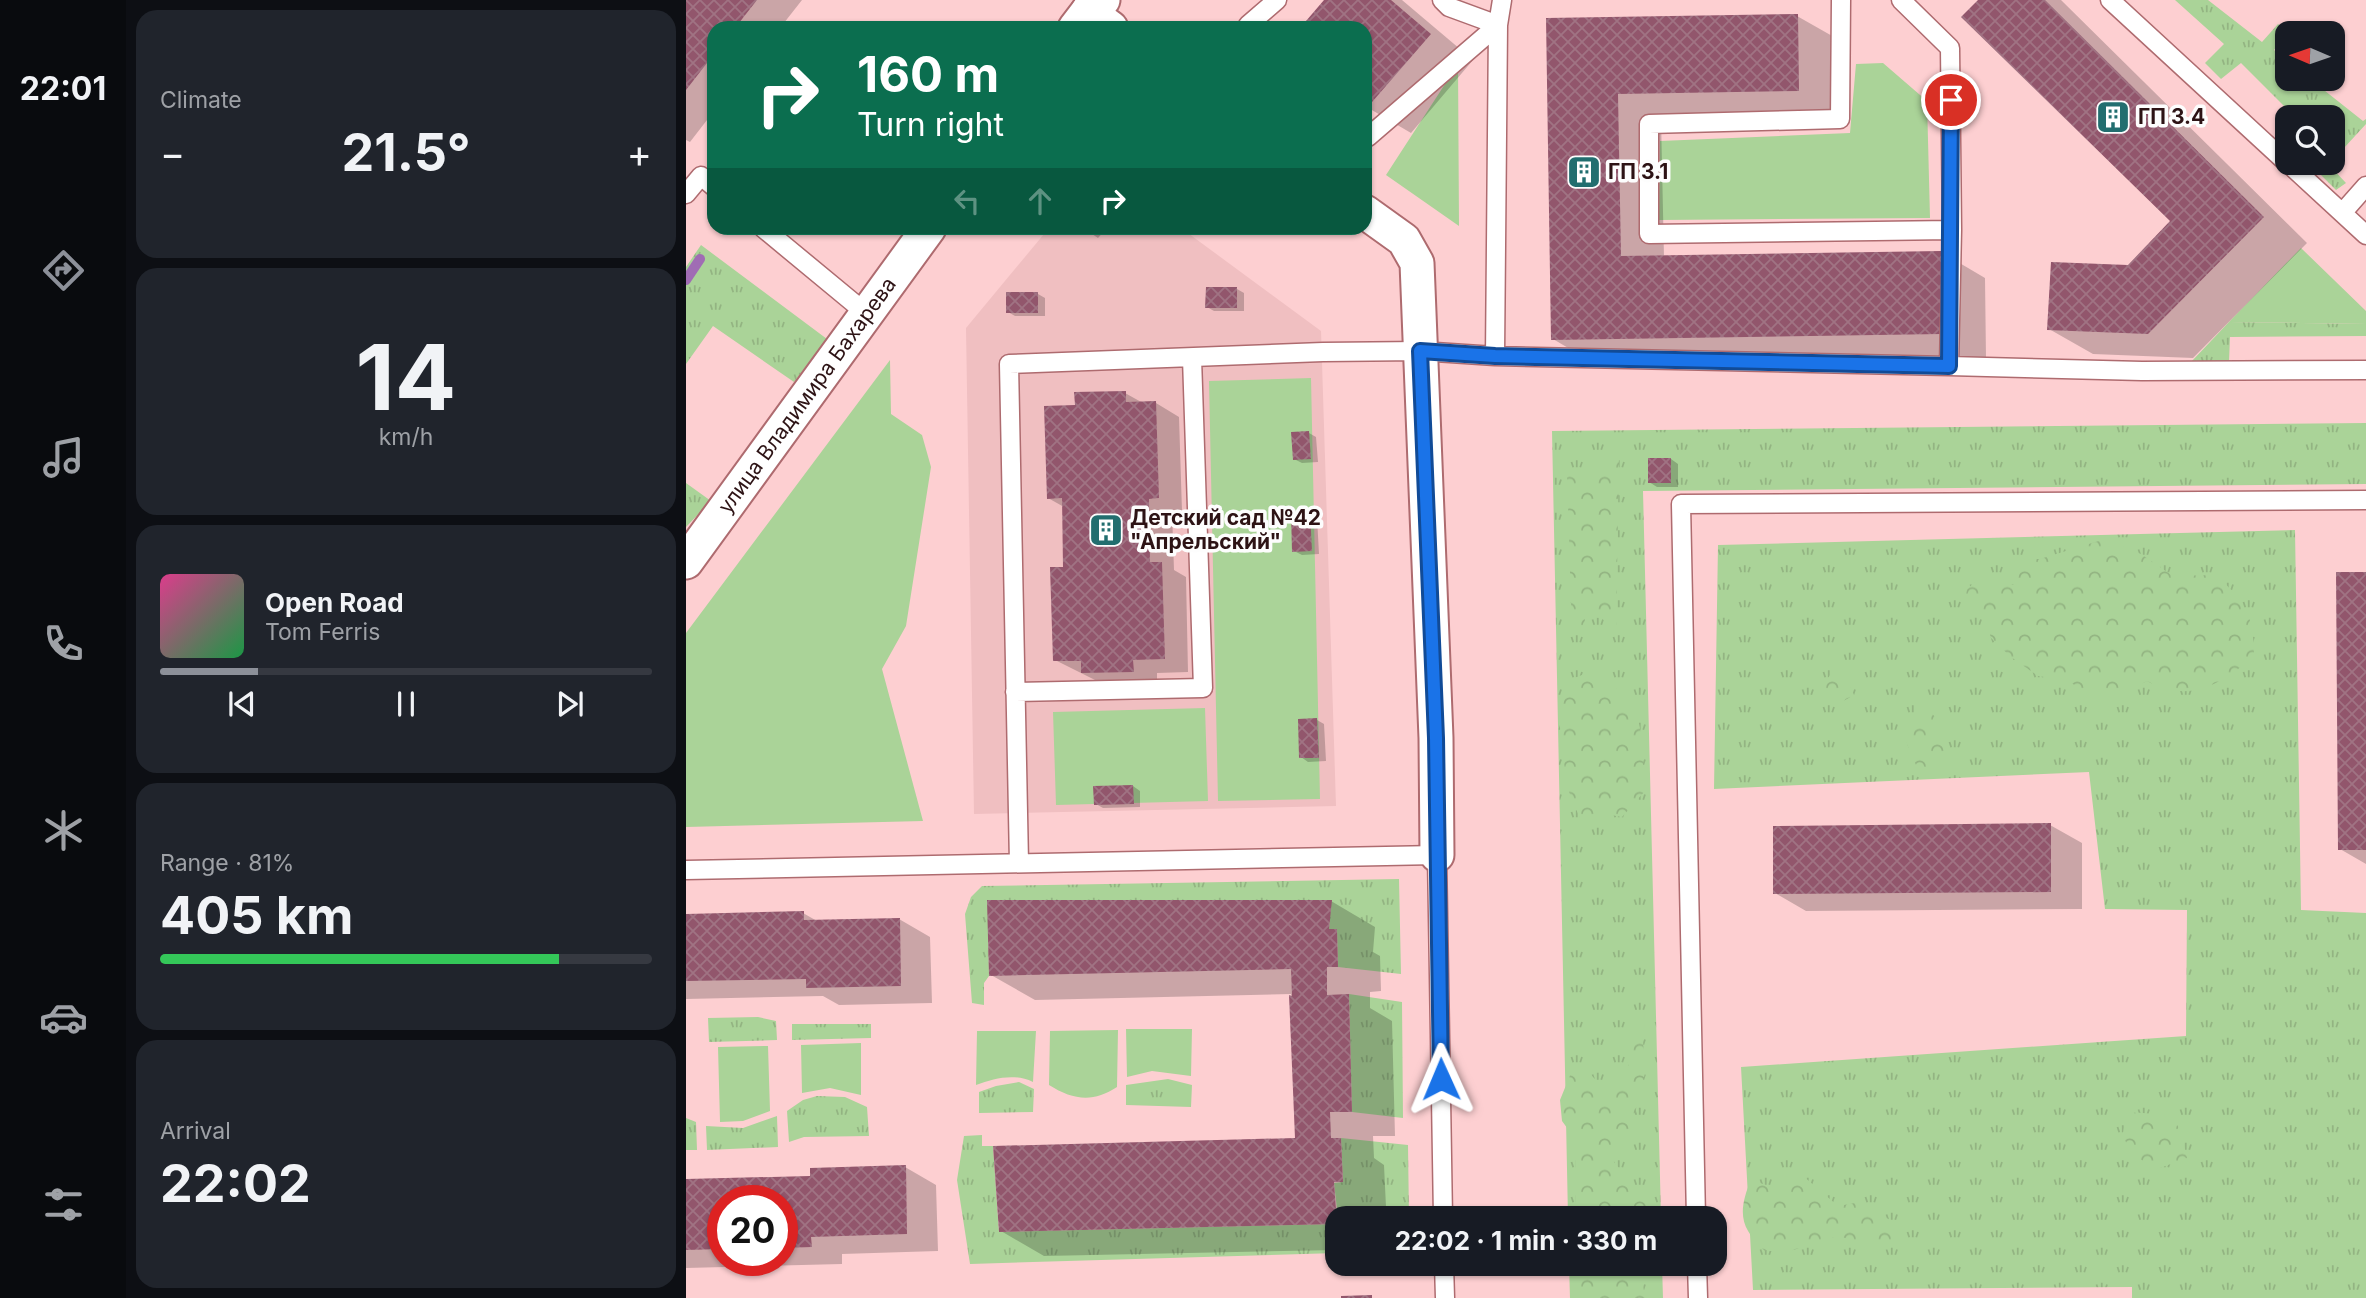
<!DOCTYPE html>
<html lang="en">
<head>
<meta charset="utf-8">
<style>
  body { margin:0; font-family:Inter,sans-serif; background:#20242c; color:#f1f3f6; height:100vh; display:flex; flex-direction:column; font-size:26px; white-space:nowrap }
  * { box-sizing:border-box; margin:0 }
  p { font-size:23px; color:#9ea1a6 }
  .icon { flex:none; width:38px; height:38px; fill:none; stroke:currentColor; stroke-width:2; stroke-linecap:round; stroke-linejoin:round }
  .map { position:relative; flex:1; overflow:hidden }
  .panel { display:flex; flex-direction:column; gap:10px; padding:10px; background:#0d0f14; width:560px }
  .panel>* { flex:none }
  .guide { position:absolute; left:21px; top:21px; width:665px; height:214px; border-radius:21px; box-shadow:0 2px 5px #0004; background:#0b6e4f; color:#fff; overflow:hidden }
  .needle { width:46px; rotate:272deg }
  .tools { position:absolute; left:1589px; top:21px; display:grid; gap:14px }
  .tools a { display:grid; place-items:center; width:70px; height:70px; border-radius:14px; background:#171b24; box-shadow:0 2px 5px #0004; font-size:35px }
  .speed { position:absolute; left:21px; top:1185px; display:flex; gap:14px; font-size:35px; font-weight:700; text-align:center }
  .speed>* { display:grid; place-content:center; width:91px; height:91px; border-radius:50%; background:#171b24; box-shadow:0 2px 5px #0004; line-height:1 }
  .speed .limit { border:10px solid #d22; background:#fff; color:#111 }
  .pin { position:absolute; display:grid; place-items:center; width:60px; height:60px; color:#fff; margin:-30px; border:4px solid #fff; border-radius:50%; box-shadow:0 2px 7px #0007 }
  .me { position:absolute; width:77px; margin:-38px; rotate:359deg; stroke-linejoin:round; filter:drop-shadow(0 0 5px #0008) }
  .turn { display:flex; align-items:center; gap:24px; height:147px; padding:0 35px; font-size:32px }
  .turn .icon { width:91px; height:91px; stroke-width:2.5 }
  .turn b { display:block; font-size:49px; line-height:60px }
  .lanes { display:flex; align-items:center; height:66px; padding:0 35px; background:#0003; justify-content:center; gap:35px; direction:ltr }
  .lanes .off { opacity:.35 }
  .big { font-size:52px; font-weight:700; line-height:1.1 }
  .panel .card { flex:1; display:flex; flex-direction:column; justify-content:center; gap:10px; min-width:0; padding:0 24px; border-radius:21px; background:#20242c }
  .panel .dial { align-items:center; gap:0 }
  .dial b { font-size:91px; line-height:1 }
  .song { display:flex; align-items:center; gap:21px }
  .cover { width:84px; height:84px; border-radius:10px; background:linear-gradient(135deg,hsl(330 70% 55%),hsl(140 70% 35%)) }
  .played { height:7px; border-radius:4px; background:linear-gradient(90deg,#8c9099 20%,#363941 20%) }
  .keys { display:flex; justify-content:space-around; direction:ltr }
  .heat { display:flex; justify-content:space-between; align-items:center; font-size:38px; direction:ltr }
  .charge { height:10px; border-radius:5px; background:linear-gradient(90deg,#34c759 81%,#363941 0) }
  .trip { position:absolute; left:639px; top:1206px; width:402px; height:70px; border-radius:21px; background:#171b24; box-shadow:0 2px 5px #0004; font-weight:700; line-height:70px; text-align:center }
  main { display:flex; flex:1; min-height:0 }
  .tab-bar { display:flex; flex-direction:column; width:126px; justify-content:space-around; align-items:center; background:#090b0e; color:#9ea1a6 }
  .tab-bar .icon { width:49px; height:49px }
  .tab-bar .active { color:#8c9099 }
  .tab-bar b { font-size:32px; color:#f1f3f6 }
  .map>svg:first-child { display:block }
  .built { fill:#f0bfc1 }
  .grass { fill:url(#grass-tufts) }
  .forest { fill:url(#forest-crowns) }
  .green { fill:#aad398 }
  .shadow { fill:#0003; fill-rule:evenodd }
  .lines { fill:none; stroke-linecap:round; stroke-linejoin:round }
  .stream { stroke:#a06cb4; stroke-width:10 }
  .building { fill:url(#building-cross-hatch) }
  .lane-casing { stroke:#ae6b6f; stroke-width:21 }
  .street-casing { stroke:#ae6b6f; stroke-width:37 }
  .lane { stroke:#fff; stroke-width:18 }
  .street { stroke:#fff; stroke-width:33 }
  .route-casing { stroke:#114b97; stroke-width:18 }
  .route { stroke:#1a73e8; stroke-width:12 }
  .labels { text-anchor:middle; stroke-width:7; stroke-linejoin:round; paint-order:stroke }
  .poi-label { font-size:21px; font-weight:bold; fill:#2d1315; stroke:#fdfdfd; text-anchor:start }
  .street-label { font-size:21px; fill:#2d1315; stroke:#fdfdfd }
</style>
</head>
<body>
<main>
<nav class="tab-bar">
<b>22:01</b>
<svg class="icon active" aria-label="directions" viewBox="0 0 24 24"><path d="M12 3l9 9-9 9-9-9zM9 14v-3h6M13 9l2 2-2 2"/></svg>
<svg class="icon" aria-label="music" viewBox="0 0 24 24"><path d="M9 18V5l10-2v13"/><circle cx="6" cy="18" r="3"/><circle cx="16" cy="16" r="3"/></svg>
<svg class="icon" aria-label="phone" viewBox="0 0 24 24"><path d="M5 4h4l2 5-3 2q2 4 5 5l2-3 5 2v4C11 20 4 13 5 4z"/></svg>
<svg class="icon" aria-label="climate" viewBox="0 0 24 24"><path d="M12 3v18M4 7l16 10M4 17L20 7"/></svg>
<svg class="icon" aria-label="car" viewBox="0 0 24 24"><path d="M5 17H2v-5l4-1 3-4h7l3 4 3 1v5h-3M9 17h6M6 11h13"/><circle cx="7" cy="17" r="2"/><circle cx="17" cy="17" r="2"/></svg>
<svg class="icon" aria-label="filters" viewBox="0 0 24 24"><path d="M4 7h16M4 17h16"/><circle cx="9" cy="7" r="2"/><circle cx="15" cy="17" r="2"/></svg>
</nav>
<section class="panel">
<div class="card"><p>Climate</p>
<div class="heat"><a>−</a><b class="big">21.5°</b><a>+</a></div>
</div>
<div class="card dial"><b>14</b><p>km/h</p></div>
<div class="card">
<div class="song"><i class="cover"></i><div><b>Open Road</b><p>Tom Ferris</p></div></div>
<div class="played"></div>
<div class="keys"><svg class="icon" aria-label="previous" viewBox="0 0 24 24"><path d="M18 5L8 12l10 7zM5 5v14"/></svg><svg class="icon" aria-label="pause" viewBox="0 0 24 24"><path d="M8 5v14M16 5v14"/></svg><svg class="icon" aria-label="next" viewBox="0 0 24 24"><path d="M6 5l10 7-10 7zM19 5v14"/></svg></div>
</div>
<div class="card"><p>Range · 81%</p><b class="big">405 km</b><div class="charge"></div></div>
<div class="card"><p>Arrival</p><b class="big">22:02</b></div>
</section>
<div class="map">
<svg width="1680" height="1298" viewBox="0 0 1680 1298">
  <defs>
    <pattern id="grass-tufts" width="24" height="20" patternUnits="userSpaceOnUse" patternTransform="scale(1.75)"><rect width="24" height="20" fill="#aad398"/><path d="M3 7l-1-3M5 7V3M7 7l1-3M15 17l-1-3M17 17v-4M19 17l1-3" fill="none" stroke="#93b482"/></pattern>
    <pattern id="forest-crowns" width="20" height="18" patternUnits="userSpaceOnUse" patternTransform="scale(1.75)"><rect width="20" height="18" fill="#aad398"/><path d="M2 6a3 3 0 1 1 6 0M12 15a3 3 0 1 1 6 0" fill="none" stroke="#93b482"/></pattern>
    <pattern id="building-cross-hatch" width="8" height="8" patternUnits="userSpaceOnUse" patternTransform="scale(1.75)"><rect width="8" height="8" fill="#92566c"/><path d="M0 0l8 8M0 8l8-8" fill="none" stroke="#a07383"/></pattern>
  </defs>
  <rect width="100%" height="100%" fill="#fdcfd1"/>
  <!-- built -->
  <path class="built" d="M363,228H495L635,331L650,806L288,814L280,328Z"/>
  <!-- grass -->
  <path class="grass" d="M1489,0H1522L1576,42L1592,24L1602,31L1588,50L1601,60V79H1624L1677,121L1680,119V124L1647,160V117H1609L1555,63L1535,79L1519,63L1538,44Z
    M1640,163H1644L1643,165L1660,183L1650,190L1633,173Z
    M15,245L141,339L108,382L27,326L0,364V267Z
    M1543,322L1680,324V336L1544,337L1543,362H1505Z
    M1680,423V484L957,491L975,1218H882L866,431Z
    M0,483L25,501L0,527Z
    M1609,530L1615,910L1680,913V1298H1446V1287L1067,1290L1055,1067L1500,1036L1501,910L1419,909L1403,772L1028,789L1032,545Z
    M713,879L715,974L652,967L651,930L643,929L645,900H302L303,976L298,983V1005L286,1003L279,914L285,897L296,886Z
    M663,994L716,1002L717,1118L666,1112Z
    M72,1017L90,1021L91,1040L23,1042L22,1018Z
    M106,1024H185V1038L106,1040Z
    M482,1079L506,1085L505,1107L440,1105V1085Z
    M333,1082L348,1089L347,1112L293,1113V1092L310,1086Z
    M131,1096L159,1097L181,1107L183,1136L118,1137L103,1142L101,1111L117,1100Z
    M91,1116L92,1147L21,1150L20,1126L57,1128Z
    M0,1118L10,1122L11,1150H0Z
    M296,1135V1146H307L313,1232L651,1224V1253L284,1264L271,1180L278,1136Z
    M655,1138L722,1145L723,1218H652L648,1183L657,1182Z
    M883,1264H976L977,1298H884Z"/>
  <!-- forest -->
  <path class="forest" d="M933,453L930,634L916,618L899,616L898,637L885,605L881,471L915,469Z
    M1419,539L1455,554L1487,576L1531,575C1559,604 1568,614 1568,656C1534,685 1504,704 1461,681L1420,701L1379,680L1352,676L1325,657L1305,638L1297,610L1279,598L1281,589L1295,577L1307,589L1330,584L1336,559H1354Z
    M1148,668L1162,681L1168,695L1152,704L1136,689Z
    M898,674C964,691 955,735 958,792L936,817L914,813L895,821L881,787L872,711L882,681Z
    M1231,704C1256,715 1260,734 1262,760L1253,770L1230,765L1220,742Z
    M956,1025L959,1073L941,1145L918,1150L960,1201L964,1218H890V1140L876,1121L874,1100L885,1073L900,1070L919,1089L943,1072L939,1038Z
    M1441,1112C1489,1116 1490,1108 1501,1158L1474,1168L1444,1155L1437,1133Z
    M1116,1175L1152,1206L1175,1202L1212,1225L1204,1250L1152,1236L1104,1251H1079C1053,1227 1052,1212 1065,1179L1091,1190Z
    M890,1264H960L956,1278L959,1298H890Z"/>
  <!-- green -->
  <path class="green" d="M1197,63L1241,101L1244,218L973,220L974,141L1164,133L1170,64Z
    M772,64L773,226L700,175Z
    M1615,248L1680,311V324L1543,322Z
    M204,360L205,414L236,435L245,467L220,626L196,669L237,821L0,827V633Z
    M625,378L634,799L532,801L523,381Z
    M519,708L522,801L370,805L367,712Z
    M440,1029H506L505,1076L466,1071L441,1077Z
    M432,1030L431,1087C407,1103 387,1100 363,1085L364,1031Z
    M291,1031H350L347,1082C328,1073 309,1078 290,1085Z
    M175,1043V1095L144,1088L116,1093L115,1045Z
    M82,1046L84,1111L57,1121L34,1122L32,1047Z"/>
  <!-- shadow -->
  <path class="shadow" d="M0,0H116L94,28H28V111L4,142L0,140Z
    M640,0H716L787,60L725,133L679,106V28H616Z
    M1294,0H1375L1621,243L1507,358L1407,354L1363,329L1443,267L1487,221Z
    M1111,16L1155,41L1156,115L975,118L978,257L1255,252L1299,278L1300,358L911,365L867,339L862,20Z
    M397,228H421L412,238Z
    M551,289L558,293V311H528L521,307Z
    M352,294L359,298V316H329L322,312Z
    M439,393L457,403H470L493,417L496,511H486L488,570L500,577L502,672L471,673V684L421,686L369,660L379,569L378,507L362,498L391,407Z
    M623,433L630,437L632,462L616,463L608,459Z
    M985,459L992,464V487H971L963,482Z
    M624,513L631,517L633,554L616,555L608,551Z
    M1680,573V864L1654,849Z
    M631,720L638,724L640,761L622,762L615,757Z
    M447,786L454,791V807L417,808L410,804Z
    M1364,825L1396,843V909L1120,911L1089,893Z
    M645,901L689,927L687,952L694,956L695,991L684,992V1008L706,1021L709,1136H687L688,1158L698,1165L700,1207H691L693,1218H651V1250L358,1256L315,1231L611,1140L605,994L349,1000L305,975Z
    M117,913L131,921L213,919L244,937L246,1003L153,1005L137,996L0,999V916Z
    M219,1167L250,1185L252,1251L156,1254V1264L0,1268V1181L126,1178ZM37,1200H96V1260H37Z"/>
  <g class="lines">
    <!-- stream -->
    <path class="stream" d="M0,280L14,259"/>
  </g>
  <!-- building -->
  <path class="building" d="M0,0H71L49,28H28V54L0,90Z
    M638,0H705L745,34L680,109L679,28H614Z
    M1292,0H1359L1578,217L1462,334L1361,330L1365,262L1442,265L1484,221L1275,17Z
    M1112,14L1113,91L932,94L935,256L1255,251L1256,334L865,340L860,18Z
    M520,287H551V308H519Z
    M320,292H352V313H320Z
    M440,391V402L470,401L473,498L463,499L464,562H476L479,659L447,660L448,672L395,673V661H367L364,567H377L376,498L361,499L358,406L389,405L388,392Z
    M623,431L625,459L607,460L605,432Z
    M962,458H985V483H962Z
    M624,511L626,551L606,552L605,512Z
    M1650,572H1680V850H1652Z
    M631,718L633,758H613L612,719Z
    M447,785L448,804L408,805L407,786Z
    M1365,823V892L1087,894V826Z
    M301,900H646L643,929H651L652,967H641V995L663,994L666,1112H644L645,1138H655L657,1182H648L651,1224L313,1232L307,1146L609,1138L603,995L606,996L605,969L303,976Z
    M118,911V920L214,918L215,986L120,988V979L0,981V914Z
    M220,1165L221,1234L125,1237L126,1247L96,1248V1200H37V1249L0,1250V1179L124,1176V1168Z
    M686,1295V1298H655V1296Z"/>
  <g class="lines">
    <!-- lane casing -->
    <g class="lane-casing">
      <path id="lane" d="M1215,0L1264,48L1266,230
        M1424,0L1601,163
        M562,25L591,0
        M682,137L812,25L763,7L756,0
        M1602,163L1680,235
        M0,194L15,176L28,187
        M1657,212L1680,186
        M77,228L181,314
        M809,356L812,25L816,0
        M1263,366L1456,371L1680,370
        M329,692L517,688L506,358
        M333,863L323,364L637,352L734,351L809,356L1263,366L1266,230L963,234V124L1154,119L1155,0
        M0,870L751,855L757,1218
        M1010,1218L995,504L1680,500
        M758,1264L759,1298
        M1011,1264L1012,1298"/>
    </g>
    <!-- street casing -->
    <g class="street-casing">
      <g id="street">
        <path d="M402,11L425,28"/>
        <path d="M389,28L402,11L417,0"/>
        <path d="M679,212L718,240L731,263L750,738L751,855"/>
        <path id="s1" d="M0,562L243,228"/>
      </g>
    </g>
    <!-- lane -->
    <use href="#lane" class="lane"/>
    <!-- street -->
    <use href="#street" class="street"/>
  </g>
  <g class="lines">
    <!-- route casing -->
    <g class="route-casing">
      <path id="route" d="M755,1079L750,738L734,351L809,356L1263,366L1265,100"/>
    </g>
    <!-- route -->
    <use href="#route" class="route"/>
  </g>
  <!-- icons -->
  <defs>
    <g id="building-square" transform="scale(1.75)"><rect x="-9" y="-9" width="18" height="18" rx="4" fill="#226e6f" stroke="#fdfdfd"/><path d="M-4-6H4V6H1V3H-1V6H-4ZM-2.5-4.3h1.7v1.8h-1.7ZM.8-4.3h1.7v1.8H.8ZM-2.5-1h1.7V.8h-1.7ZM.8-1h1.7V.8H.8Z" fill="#fff"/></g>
  </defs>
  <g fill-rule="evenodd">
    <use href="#building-square" x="1427" y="117"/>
    <use href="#building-square" x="898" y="172"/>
    <use href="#building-square" x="420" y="530"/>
  </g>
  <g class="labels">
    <!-- poi labels -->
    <g class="poi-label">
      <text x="1452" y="124">ГП 3.4</text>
      <text x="922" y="179">ГП 3.1</text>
      <text x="444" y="525">Детский сад №42<tspan x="444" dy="24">"Апрельский"</tspan></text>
    </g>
    <!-- street labels -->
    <g class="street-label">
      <text dy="7" stroke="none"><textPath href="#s1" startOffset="206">улица Владимира Бахарева</textPath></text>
    </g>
  </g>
</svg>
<div class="tools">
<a><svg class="needle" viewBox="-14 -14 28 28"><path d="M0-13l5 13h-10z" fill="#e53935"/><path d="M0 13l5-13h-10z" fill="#9ea1a6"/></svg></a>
<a><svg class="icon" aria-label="search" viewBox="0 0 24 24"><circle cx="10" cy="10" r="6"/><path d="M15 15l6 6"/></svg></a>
</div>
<div class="speed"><div class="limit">20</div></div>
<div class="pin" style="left:1265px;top:100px;background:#d93025"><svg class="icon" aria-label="arrive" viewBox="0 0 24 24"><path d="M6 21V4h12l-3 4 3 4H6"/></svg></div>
<svg class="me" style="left:755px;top:1079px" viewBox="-20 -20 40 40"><path d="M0-17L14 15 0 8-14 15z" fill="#1a73e8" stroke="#fff" stroke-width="4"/></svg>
<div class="trip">22:02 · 1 min · 330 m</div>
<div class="guide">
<div class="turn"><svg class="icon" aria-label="right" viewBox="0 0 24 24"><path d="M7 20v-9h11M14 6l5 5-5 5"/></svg><div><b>160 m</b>Turn right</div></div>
<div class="lanes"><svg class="icon off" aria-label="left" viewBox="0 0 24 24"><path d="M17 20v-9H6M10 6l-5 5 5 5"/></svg><svg class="icon off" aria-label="ahead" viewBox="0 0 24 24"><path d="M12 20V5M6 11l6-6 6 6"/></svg><svg class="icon" aria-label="right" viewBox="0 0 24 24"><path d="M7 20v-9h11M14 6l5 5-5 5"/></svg></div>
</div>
</div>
</main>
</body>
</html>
